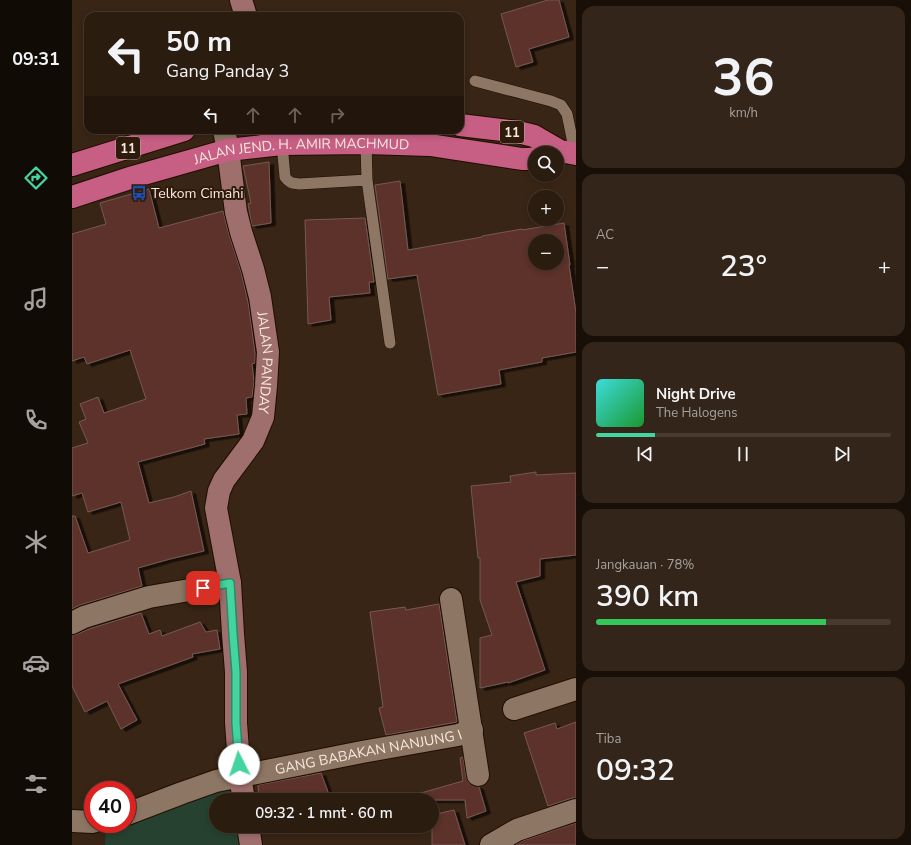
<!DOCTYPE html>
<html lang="id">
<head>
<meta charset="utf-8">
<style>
  body { margin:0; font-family:"Nunito Sans",sans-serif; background:#332519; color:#f1f3f6; height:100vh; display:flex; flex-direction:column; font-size:15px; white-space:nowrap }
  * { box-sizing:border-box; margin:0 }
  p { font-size:13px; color:#a6a19f }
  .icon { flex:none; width:22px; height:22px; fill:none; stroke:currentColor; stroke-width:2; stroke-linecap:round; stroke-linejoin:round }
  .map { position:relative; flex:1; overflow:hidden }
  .details { display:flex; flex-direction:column; gap:6px; padding:6px; background:#180f09; width:335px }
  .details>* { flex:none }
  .banner { position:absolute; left:12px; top:12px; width:380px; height:122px; border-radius:12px; box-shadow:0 2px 6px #0003,0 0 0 1px #473a30; background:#2b1c10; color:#f1f3f6; overflow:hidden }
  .controls { position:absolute; left:456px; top:146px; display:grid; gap:8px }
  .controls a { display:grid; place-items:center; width:36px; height:36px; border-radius:50%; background:#2b1c10; box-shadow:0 2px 6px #0003,0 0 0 1px #473a30; font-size:20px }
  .speed { position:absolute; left:12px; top:781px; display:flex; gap:8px; font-size:20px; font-weight:700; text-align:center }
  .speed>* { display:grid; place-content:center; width:52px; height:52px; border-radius:50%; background:#2b1c10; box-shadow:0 2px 6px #0003,0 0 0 1px #473a30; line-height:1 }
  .speed .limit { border:6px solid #d22; background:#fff; color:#111 }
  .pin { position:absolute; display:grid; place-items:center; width:34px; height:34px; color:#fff; margin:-17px; border-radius:8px; box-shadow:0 2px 6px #0006 }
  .me { position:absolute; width:44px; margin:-22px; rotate:356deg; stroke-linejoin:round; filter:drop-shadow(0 0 3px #0008) }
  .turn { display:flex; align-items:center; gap:14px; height:84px; padding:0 16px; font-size:18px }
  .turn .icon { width:52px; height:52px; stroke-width:2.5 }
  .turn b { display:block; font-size:28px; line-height:34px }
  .lanes { display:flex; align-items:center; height:38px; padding:0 16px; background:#0003; justify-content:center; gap:20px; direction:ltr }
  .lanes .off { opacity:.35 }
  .big { font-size:30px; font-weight:600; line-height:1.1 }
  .details .card { flex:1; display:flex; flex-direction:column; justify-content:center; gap:6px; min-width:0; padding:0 14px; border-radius:12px; background:#332519 }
  .details .dial { align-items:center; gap:0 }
  .dial b { font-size:52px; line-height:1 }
  .song { display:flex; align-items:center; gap:12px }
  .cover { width:48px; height:48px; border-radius:6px; background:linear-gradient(135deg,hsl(180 70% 55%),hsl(130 70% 35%)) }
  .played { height:4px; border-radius:2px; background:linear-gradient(90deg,#44d49f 20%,#473a30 20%) }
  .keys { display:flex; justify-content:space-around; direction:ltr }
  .heat { display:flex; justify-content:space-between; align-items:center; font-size:22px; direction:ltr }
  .charge { height:6px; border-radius:3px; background:linear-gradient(90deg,#34c759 78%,#473a30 0) }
  .trip { position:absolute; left:137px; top:793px; width:230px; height:40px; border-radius:20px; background:#2b1c10; box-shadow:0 2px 6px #0003,0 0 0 1px #473a30; font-weight:600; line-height:40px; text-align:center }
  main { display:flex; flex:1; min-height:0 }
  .dock { display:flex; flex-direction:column; width:72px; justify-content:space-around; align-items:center; background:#110b06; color:#a6a19f }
  .dock .icon { width:28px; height:28px }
  .dock .active { color:#44d49f }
  .dock b { font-size:18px; color:#f1f3f6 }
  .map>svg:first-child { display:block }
  .green { fill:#264130 }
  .building { fill:#5c312a; stroke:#765954; fill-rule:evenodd; filter:url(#shadow) }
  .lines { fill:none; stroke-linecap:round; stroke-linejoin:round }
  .lane-casing { stroke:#200e01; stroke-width:12 }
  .street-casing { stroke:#200e01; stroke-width:24 }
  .secondary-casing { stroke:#200e01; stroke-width:24 }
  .highway-casing { stroke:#200e01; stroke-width:24 }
  .lane { stroke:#8e7664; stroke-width:11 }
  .street { stroke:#8e7664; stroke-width:22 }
  .secondary { stroke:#9f6f6e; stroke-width:22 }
  .highway { stroke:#c75f84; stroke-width:22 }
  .route-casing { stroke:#2c8a67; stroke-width:10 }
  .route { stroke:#44d49f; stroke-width:7 }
  .labels { text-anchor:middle; stroke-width:4; stroke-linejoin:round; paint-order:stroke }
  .shield { fill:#2f1b0b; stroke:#bbab9f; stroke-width:1 }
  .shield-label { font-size:13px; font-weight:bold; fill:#f7e9df }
  .street-label { font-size:14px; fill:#f7e9df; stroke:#2f1b0b }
  .poi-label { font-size:14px; fill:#f7e9df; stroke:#2f1b0b; text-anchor:start }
</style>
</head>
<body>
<main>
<nav class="dock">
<b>09:31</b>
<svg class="icon active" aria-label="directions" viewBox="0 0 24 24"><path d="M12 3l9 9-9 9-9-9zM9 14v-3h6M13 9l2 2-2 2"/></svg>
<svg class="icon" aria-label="music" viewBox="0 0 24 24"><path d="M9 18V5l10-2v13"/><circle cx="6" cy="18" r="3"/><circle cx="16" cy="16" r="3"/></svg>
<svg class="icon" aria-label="phone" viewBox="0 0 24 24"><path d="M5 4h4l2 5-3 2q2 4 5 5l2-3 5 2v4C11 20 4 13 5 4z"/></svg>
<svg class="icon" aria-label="climate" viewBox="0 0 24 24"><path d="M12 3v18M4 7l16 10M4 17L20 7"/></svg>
<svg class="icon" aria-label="car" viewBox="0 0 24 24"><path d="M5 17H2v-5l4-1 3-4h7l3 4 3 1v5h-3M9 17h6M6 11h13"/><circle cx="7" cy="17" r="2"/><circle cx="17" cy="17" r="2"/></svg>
<svg class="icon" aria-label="filters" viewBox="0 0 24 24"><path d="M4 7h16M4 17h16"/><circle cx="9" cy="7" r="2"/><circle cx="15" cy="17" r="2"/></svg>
</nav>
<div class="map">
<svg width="504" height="845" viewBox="0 0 504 845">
  <defs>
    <filter id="shadow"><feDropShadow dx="4.5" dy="2.5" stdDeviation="0" flood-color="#0009"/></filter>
  </defs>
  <rect width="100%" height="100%" fill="#392515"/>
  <!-- green -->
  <path class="green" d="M162,782L165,800H144V826H169L172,845H33L34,826L39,824H55Z"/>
  <!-- building -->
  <path class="building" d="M476,0H487L497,37L457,49L461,62L444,67L429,14Z
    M197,162L199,223L180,226L176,204L179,203L171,166Z
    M328,181L336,250L410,237V236L450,229V230L492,223L498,265H497L504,313V352L470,358V362L427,370L429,384L366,395L345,275L316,279L303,185ZM463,241H485V263H463Z
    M77,189L87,228L151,211L157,235L169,272L176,302L183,353V363L180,364L182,381L180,397L174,398L175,414L165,415L167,434L132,439L133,444L66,462L77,503L102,497L119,491L132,551L98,559L66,568L70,586L8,605L0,609V516H3L16,553L58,540L49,502L16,512L10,493L0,496V448L16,443L7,422L14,419L8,404L26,397L32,413L74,399L58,350L15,364L12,357L0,361V234L34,224L28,203Z
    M293,218L302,282H297L298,293L257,297L259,320L236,324L233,220Z
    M464,472V475L504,473V555L468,559V576L444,582L473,670L436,683V682L408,688V638L420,635L408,600V558H406L399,486L439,482L438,476Z
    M367,604L385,722L314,735L307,708L311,707L298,612L333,607L334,610Z
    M69,613L77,634L88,630L90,636L128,622L134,632L145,630L148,649L120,654L121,657L46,684L65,720L49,729L35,701L13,712L0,686V635L6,634L17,629Z
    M504,722V798H500L476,806L452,733L483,723L485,729Z
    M391,757L394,777L397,783L401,786L407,787L414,811L395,818L393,800H343L342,795L391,781L388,758Z
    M249,773L259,800H187L186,785Z
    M382,810L393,845H360V815Z
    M504,823V845H444L450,841Z"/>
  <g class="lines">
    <!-- lane casing -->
    <g class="lane-casing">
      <path id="lane" d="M403,81L479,101L489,105L495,114L503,153
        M294,143L295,180L318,343
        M210,144L213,177C217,183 220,183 227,184L295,180"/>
    </g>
    <!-- street casing -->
    <g class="street-casing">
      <g id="street">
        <path d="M152,130L156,150"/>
        <path d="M379,599L406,775"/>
        <path d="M0,623L12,617L77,597L158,583"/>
        <path d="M442,709L504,689"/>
        <path id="s1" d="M55,814L110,793L144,781L290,752L386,735L400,730"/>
        <path d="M0,821L21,822"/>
        <path d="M419,845L445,830L504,810"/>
      </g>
    </g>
    <!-- secondary casing -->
    <g class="secondary-casing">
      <g id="secondary">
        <path d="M169,0L174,16"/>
        <path d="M198,130L199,145"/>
        <path id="s2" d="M156,150L164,212L169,232L181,269L188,297L196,352L194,386L191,417L181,441L152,480L147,491L144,508L158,583L161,634L164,672V723L168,777L172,800"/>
        <path d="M176,826L179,845"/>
      </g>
    </g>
    <!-- highway casing -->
    <g class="highway-casing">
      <g id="highway">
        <path d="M388,125L446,132L462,136L488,151L504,154"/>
        <path d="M0,165L112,130"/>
        <path id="s3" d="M0,197L61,177L156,150L210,144L294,143L358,145L450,159H459L463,158"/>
      </g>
    </g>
    <!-- lane -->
    <use href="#lane" class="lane"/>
    <!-- street -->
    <use href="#street" class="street"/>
    <!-- secondary -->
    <use href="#secondary" class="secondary"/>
    <!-- highway -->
    <use href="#highway" class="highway"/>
  </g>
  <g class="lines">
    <!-- route casing -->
    <g class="route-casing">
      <path id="route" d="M131,588L158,583L161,634L164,672V723L167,764"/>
    </g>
    <!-- route -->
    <use href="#route" class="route"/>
  </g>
  <!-- icons -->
  <defs>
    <g id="bus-bare" transform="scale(1.2)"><path d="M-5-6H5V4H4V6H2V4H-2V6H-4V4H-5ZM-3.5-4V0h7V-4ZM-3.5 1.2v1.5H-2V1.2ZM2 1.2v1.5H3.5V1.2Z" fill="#1a4fb4" stroke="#2f1b0b" stroke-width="2.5" paint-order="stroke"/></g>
  </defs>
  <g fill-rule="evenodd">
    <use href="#bus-bare" x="67" y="193"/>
  </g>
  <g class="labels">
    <!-- shield labels -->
    <g class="shield">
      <rect x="428" y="121" width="24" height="22" rx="3"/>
      <rect x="44" y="137" width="24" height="22" rx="3"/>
    </g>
    <g class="shield-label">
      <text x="440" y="137">11</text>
      <text x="56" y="153">11</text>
    </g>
    <!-- street labels -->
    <g class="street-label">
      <text dy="5" stroke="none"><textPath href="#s3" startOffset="236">JALAN JEND. H. AMIR MACHMUD</textPath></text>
      <text dy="5" stroke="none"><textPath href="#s2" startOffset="217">JALAN PANDAY</textPath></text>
      <text dy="5" stroke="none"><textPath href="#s1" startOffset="250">GANG BABAKAN NANJUNG I</textPath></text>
    </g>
    <!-- poi labels -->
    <g class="poi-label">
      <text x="79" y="198">Telkom Cimahi</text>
    </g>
  </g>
</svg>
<div class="controls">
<a><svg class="icon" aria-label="search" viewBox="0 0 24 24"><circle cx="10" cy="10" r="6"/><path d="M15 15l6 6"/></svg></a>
<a>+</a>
<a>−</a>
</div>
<div class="speed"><div class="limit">40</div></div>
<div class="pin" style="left:131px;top:588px;background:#d93025"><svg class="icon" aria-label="arrive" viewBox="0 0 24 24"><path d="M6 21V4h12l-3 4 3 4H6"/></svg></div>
<svg class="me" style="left:167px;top:764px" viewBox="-20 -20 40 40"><circle r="19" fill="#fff"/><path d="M0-13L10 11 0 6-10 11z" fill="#44d49f"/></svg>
<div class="trip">09:32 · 1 mnt · 60 m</div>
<div class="banner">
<div class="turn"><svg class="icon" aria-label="left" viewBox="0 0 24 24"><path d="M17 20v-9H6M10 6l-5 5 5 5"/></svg><div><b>50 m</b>Gang Panday 3</div></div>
<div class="lanes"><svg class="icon" aria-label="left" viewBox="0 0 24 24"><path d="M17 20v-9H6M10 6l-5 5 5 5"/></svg><svg class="icon off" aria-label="ahead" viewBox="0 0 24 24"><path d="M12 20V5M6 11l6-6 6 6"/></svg><svg class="icon off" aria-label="ahead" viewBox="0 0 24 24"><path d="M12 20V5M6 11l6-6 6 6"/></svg><svg class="icon off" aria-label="right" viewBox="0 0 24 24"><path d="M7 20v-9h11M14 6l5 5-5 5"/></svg></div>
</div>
</div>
<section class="details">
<div class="card dial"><b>36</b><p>km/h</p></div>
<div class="card"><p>AC</p>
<div class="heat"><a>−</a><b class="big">23°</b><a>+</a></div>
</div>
<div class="card">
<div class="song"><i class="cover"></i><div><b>Night Drive</b><p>The Halogens</p></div></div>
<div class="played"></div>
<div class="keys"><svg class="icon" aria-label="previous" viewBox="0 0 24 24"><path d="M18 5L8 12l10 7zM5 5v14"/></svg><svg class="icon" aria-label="pause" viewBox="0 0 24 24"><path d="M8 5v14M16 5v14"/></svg><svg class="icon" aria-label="next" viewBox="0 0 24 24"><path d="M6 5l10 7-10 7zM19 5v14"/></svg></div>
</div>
<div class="card"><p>Jangkauan · 78%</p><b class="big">390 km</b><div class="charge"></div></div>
<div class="card"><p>Tiba</p><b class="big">09:32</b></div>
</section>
</main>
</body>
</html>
